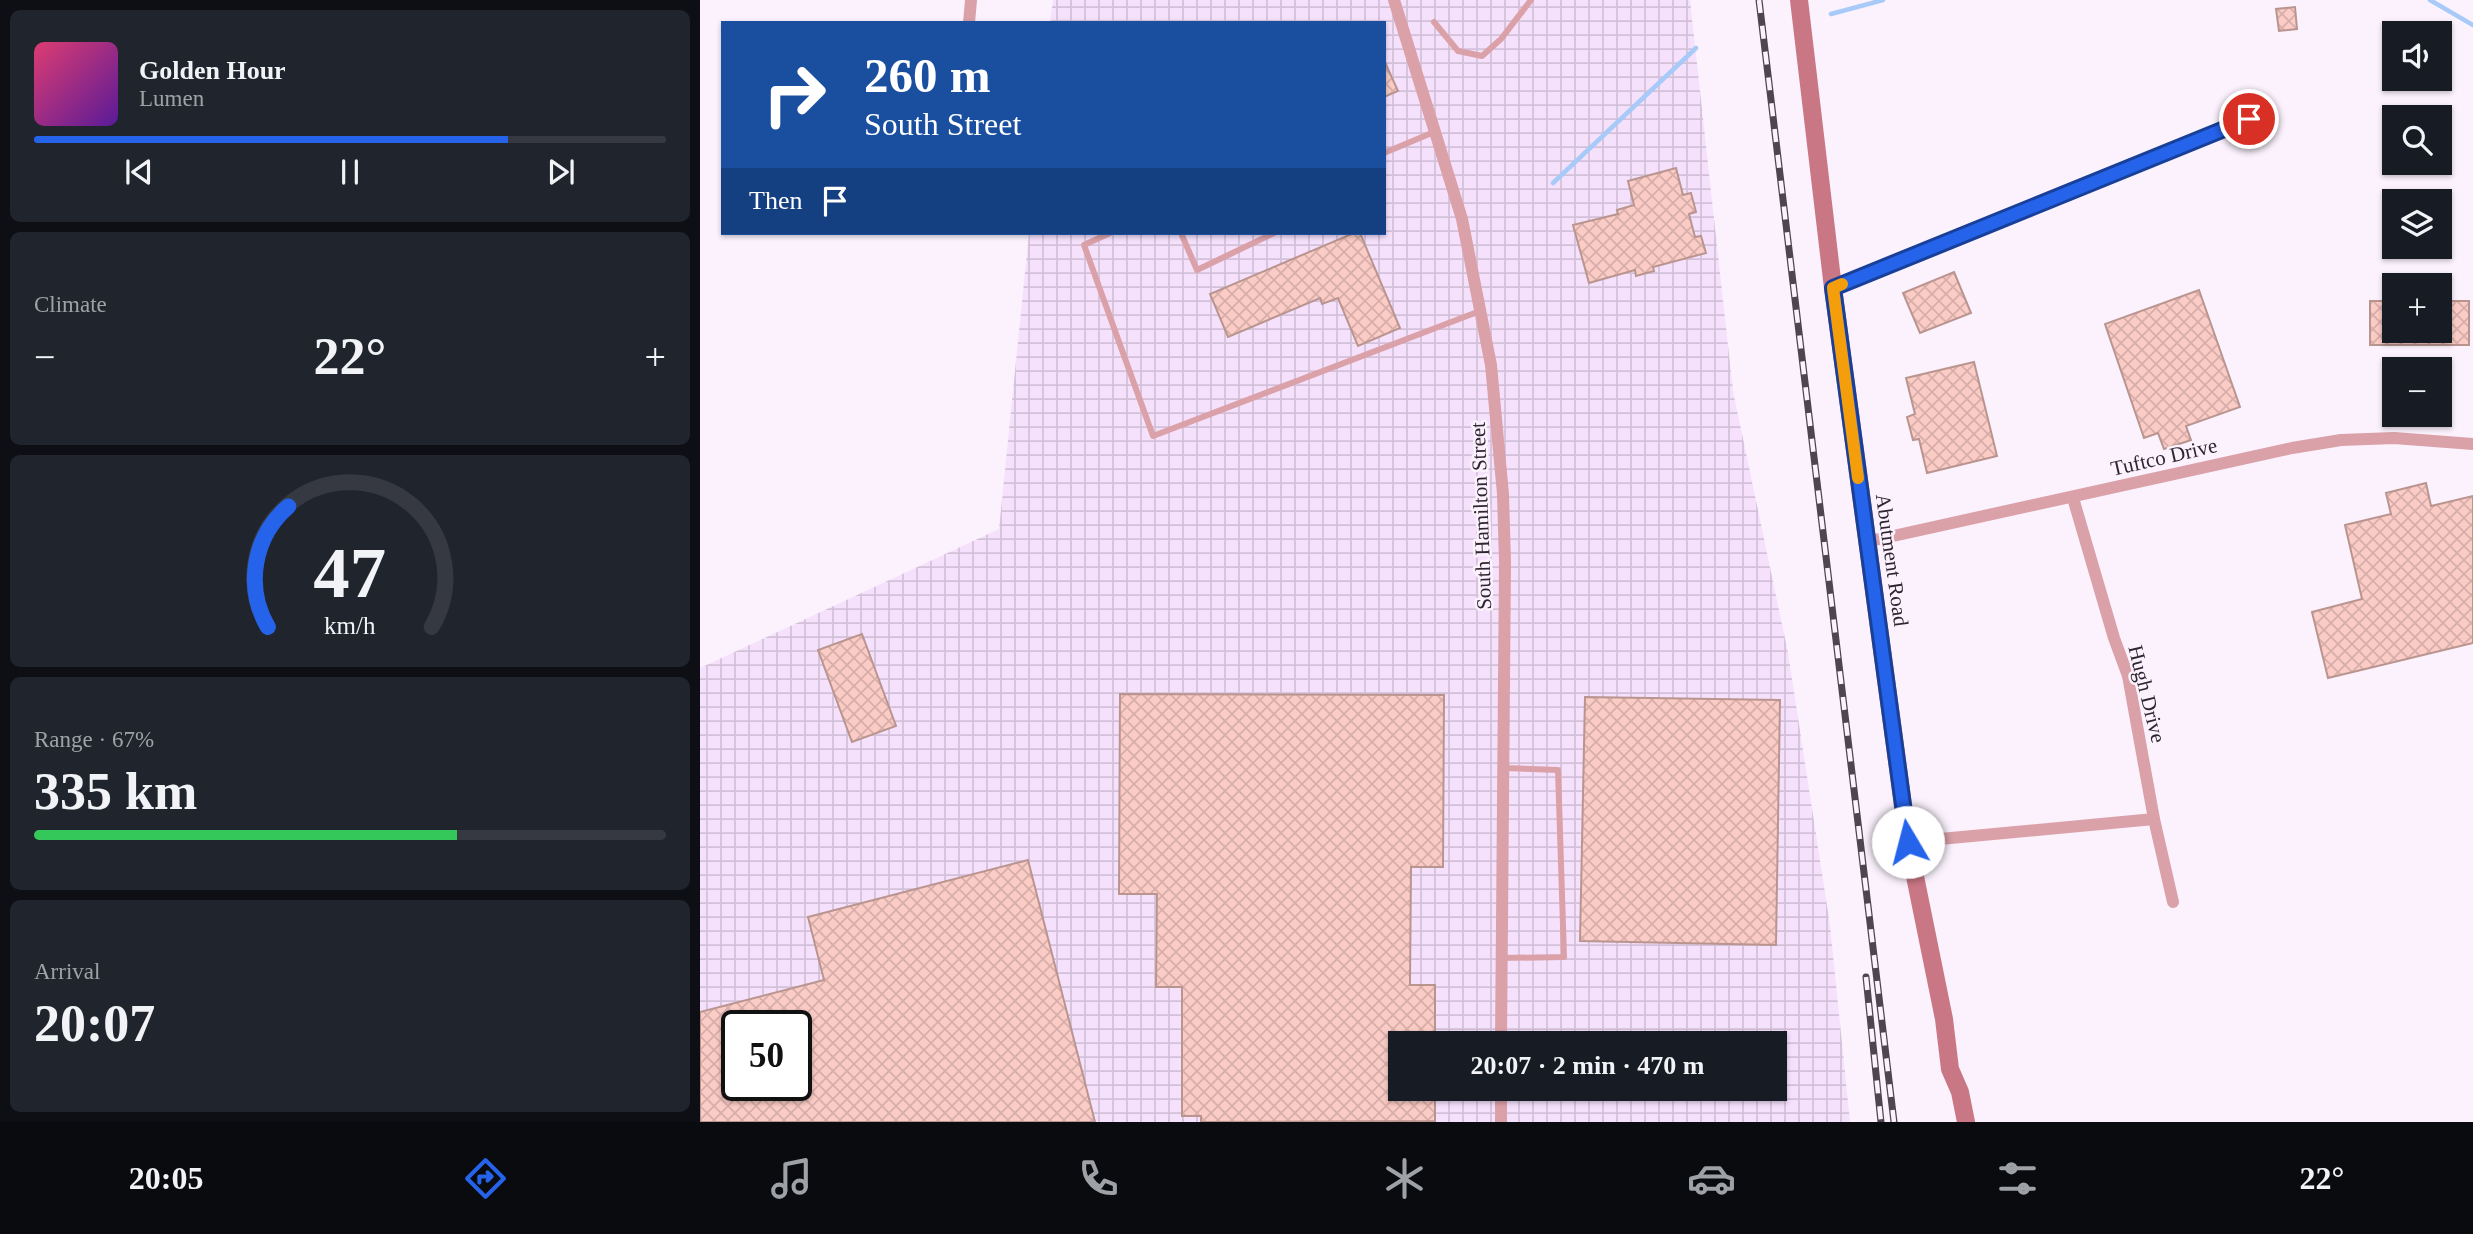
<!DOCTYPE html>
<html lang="en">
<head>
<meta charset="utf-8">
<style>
  body { margin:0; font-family:"Times New Roman",serif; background:#20242c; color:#f1f3f6; height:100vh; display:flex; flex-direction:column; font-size:26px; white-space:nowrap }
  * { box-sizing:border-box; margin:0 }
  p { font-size:23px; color:#9ea1a6 }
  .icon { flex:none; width:38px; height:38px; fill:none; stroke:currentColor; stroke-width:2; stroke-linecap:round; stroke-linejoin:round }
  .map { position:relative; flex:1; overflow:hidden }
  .drawer { display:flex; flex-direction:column; gap:10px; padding:10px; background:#0d0f14; width:700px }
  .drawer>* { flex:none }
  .banner { position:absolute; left:21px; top:21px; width:665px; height:214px; border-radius:0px; box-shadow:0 2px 5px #0004; background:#1a4fa0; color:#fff; overflow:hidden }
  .tools { position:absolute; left:1682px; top:21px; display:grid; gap:14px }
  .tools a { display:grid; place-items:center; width:70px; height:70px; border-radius:0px; background:#171b24; box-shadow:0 2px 5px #0004; font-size:35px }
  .speed { position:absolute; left:21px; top:1010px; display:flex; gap:14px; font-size:35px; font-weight:700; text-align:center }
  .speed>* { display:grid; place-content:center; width:91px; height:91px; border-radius:50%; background:#171b24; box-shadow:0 2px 5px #0004; line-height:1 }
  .speed .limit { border:4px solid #111; border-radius:10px; background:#fff; color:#111 }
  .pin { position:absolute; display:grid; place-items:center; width:60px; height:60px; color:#fff; margin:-30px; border:4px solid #fff; border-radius:50%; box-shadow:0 2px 7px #0007 }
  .me { position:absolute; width:77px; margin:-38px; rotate:352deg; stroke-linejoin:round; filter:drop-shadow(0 0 5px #0008) }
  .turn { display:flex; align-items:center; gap:24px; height:147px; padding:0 28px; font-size:32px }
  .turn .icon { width:91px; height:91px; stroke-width:2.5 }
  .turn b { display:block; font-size:49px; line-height:60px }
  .then { display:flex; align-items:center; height:66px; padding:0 28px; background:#0003; gap:14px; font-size:26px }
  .big { font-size:52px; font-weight:600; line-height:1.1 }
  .drawer .widget { flex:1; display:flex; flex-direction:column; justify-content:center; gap:10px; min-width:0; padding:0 24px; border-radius:10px; background:#20242c }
  .drawer .dial { align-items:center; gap:0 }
  .dial svg { height:182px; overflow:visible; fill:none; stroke:#363941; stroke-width:7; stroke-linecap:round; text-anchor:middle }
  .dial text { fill:#f1f3f6; stroke:none }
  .song { display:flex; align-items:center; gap:21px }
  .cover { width:84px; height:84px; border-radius:10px; background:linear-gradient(135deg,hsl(340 70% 55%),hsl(270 70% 35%)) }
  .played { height:7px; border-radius:4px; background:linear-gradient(90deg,#2563eb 75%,#363941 75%) }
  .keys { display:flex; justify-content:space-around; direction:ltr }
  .heat { display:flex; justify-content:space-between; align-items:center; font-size:38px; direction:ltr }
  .charge { height:10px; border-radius:5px; background:linear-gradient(90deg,#34c759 67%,#363941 0) }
  .trip { position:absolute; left:688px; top:1031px; width:399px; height:70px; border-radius:0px; background:#171b24; box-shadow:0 2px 5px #0004; font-weight:600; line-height:70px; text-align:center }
  .menu { display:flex; height:112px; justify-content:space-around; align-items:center; background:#090b0e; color:#9ea1a6 }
  .menu .icon { width:49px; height:49px }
  .menu .active { color:#2563eb }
  .menu b { font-size:32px; color:#f1f3f6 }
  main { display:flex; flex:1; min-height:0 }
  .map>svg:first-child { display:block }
  .industrial { fill:url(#industrial-grid); fill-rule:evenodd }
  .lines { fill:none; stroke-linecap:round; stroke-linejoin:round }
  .stream { stroke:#a8caf8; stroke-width:4.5 }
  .building { fill:url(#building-cross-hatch); stroke:#ba9590; stroke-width:2; fill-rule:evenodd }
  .service { stroke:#dba1a9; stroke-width:6 }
  .minor { stroke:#dba1a9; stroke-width:12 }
  .secondary { stroke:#c97784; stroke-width:18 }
  .rail-casing { stroke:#4e4550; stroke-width:7 }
  .rail { stroke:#fbf2fd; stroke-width:4.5; stroke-dasharray:13; stroke-linecap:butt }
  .route-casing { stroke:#184099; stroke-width:18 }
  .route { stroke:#2563eb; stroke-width:12 }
  .slow { stroke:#f59e0b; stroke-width:12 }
  .labels { text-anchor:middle; stroke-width:5; stroke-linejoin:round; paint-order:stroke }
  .street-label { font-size:21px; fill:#2d2530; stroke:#fbf2fd }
</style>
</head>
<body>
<main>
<section class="drawer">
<div class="widget">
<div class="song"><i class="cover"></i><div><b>Golden Hour</b><p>Lumen</p></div></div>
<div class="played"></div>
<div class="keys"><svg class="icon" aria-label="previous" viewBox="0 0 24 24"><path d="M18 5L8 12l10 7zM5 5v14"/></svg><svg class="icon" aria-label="pause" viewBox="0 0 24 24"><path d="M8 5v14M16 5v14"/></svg><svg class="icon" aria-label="next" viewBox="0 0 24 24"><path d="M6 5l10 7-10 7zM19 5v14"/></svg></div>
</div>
<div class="widget"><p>Climate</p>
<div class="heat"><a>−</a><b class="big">22°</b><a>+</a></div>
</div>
<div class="widget dial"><svg viewBox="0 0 100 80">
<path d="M14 69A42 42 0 1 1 86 69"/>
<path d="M14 69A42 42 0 0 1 23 16" stroke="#2563eb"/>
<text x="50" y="56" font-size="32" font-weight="700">47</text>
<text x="50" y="72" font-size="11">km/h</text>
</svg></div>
<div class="widget"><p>Range · 67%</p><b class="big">335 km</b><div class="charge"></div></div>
<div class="widget"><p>Arrival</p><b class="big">20:07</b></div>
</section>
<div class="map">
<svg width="1773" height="1122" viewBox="0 0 1773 1122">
  <defs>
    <pattern id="industrial-grid" width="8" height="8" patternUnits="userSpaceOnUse" patternTransform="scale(1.75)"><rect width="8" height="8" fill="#f6e1fd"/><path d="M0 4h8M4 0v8" fill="none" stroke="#d3c1d9"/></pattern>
    <pattern id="building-cross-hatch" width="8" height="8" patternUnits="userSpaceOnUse" patternTransform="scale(1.75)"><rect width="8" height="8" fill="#fbcbc5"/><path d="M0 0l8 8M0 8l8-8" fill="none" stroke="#d7aeaa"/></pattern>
  </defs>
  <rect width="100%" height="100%" fill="#fbf2fd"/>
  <!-- industrial -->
  <path class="industrial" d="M353,0H990L1033,391L1088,653L1130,925L1150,1122H0V668L299,529L329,233H684V23H350ZM37,1026H96V1085H37ZM700,1043H1074V1088H700Z"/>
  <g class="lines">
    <!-- stream -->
    <path class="stream" d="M1730,0L1773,25
      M1131,14L1183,0
      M853,183L996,48"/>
  </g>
  <!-- building -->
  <path class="building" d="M1595,7L1597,29L1579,31L1576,9Z
    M684,60L698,91L684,97Z
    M976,168L983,195L991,193L996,212L989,214L995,237L1001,236L1006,253L953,267L954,271L936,276L935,270L889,283L873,225L918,214L917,210L934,205L928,181Z
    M654,233H660L700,328L658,346L638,298L622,304L620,298L528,337L510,294Z
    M1254,272L1271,313L1220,333L1203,293Z
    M1499,290L1540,407L1486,426L1491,440L1464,449L1458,433L1444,438L1405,324Z
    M1670,301H1694V331H1740V301H1769V345H1670Z
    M1274,362L1297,456L1227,473L1219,439L1213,440L1207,417L1215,414L1206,378Z
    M1726,483L1731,506L1773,496V643L1628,678L1612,612L1662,599L1645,525L1691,514L1686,493Z
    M162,634L196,726L152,742L118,650Z
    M420,694L744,695L743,867H711L710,985H735V1043H700V1088H735V1121L501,1122V1116H482V987H456L457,894H419Z
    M885,697L1080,700L1076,945L880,941Z
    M328,860L395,1122H0V1012L124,980L108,917ZM37,1026H96V1085H37Z"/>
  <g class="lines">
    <!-- service -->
    <path class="service" d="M734,22L758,51L782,56L801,39L831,0
      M684,153L734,132
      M410,233L384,245L453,436L780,311
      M481,233L497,270L574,233
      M1136,287L1549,119
      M802,958L864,957L858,770L804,768"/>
    <!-- minor -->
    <path class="minor" d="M694,0L762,219L791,365L803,494L805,562L801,1043
      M269,23L271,0
      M1373,498L1414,638L1428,676L1454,819L1473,902
      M1166,542L1592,448L1641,440L1694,438L1773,444
      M1208,842L1454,819
      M801,1122V1088"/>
    <!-- secondary -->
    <path class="secondary" d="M1099,0L1133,288L1208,842L1244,1019L1250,1069L1260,1092L1266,1122"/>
    <!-- rail casing -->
    <g class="rail-casing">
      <path id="rail" d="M1059,0L1194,1122
        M1166,977L1181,1122"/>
    </g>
    <!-- rail -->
    <use href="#rail" class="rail"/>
  </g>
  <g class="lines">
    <!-- route casing -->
    <g class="route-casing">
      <path id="route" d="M1208,842L1133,288L1549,119"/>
    </g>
    <!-- route -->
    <use href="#route" class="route"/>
    <!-- slow -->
    <path class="slow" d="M1142,284L1133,288L1158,478"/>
  </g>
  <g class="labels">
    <!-- street labels -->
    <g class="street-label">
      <text transform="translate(1464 457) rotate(-13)" y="7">Tuftco Drive</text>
      <text transform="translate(781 516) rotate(-92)" y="7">South Hamilton Street</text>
      <text transform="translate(1192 560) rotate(82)" y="7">Abutment Road</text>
      <text transform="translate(1447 694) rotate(76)" y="7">Hugh Drive</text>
    </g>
  </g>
</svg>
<div class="tools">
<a><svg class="icon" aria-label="sound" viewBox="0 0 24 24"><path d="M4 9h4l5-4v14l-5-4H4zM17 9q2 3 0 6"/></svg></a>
<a><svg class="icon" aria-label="search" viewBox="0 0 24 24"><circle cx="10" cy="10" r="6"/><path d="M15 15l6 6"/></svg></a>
<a><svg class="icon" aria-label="layers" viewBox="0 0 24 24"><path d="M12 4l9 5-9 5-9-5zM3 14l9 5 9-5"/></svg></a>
<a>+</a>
<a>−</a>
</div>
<div class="speed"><div class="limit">50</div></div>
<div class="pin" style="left:1549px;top:119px;background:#d93025"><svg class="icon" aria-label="arrive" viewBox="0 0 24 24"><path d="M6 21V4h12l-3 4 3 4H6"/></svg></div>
<svg class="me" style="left:1208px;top:842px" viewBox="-20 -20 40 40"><circle r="19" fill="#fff"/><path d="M0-13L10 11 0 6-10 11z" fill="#2563eb"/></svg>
<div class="trip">20:07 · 2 min · 470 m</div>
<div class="banner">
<div class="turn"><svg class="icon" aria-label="right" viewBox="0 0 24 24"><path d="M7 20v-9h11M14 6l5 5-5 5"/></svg><div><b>260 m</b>South Street</div></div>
<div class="then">Then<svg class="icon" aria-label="arrive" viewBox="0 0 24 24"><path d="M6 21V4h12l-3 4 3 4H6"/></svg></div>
</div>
</div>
</main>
<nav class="menu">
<b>20:05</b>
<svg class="icon active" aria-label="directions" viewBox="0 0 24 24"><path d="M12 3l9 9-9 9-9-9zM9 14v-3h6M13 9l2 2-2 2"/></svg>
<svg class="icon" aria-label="music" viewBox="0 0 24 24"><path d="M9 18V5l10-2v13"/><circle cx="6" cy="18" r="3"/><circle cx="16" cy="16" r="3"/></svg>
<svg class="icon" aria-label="phone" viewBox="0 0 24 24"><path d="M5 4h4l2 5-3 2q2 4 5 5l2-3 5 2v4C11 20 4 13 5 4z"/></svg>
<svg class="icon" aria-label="climate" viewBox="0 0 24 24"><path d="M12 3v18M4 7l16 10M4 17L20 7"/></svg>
<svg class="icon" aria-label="car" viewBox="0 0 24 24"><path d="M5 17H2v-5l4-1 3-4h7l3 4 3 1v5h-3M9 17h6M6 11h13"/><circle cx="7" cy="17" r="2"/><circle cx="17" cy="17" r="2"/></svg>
<svg class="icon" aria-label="filters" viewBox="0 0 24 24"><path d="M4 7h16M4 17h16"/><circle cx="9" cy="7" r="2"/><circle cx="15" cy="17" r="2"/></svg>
<b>22°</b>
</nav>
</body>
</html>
